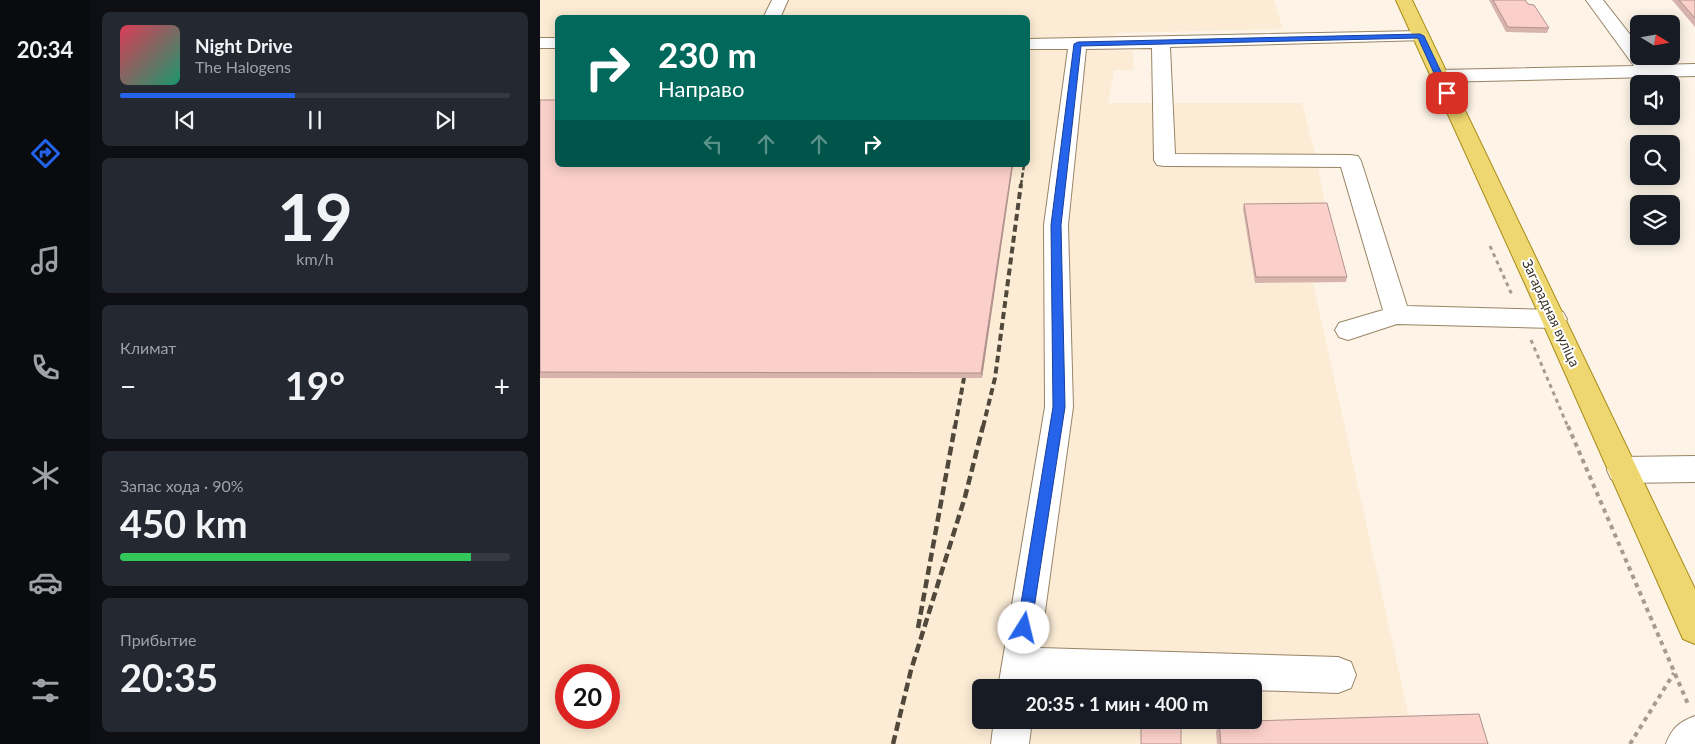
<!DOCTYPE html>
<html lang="ru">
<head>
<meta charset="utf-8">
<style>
  body { margin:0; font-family:Lato,sans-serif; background:#242831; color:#f1f3f6; height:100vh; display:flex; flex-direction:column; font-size:19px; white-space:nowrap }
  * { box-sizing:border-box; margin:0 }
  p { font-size:16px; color:#9ea1a6 }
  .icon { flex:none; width:28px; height:28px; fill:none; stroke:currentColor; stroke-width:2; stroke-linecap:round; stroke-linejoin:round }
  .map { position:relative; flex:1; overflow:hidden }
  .panel { display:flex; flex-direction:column; gap:12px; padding:12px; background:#0d0f14; width:450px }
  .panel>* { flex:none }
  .banner { position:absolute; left:15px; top:15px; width:475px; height:152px; border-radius:8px; box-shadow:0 2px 12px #0003; background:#00695c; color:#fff; overflow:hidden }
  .needle { width:32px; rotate:101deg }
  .tools { position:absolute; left:1090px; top:15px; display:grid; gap:10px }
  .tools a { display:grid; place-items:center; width:50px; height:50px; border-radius:8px; background:#171b24; box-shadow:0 2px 12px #0003; font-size:25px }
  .speed { position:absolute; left:15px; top:664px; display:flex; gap:10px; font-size:25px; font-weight:700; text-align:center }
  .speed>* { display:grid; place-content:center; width:65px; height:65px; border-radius:50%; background:#171b24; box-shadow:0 2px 12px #0003; line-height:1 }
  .speed .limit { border:8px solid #d22; background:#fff; color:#111 }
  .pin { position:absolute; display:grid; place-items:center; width:42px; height:42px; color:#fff; margin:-21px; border-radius:10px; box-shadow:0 2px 8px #0006 }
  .me { position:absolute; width:55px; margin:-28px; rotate:9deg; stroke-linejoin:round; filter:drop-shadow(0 0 4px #0008) }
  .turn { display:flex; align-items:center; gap:18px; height:105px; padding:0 20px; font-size:22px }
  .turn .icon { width:65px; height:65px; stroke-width:2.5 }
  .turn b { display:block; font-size:35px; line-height:42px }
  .lanes { display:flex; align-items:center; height:48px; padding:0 20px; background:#0003; justify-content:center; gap:25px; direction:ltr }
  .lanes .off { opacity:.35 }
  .big { font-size:38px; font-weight:700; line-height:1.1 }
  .panel .tile { flex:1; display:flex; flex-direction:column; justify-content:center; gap:8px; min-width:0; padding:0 18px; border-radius:8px; background:#242831 }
  .panel .dial { align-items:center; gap:0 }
  .dial b { font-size:65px; line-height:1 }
  .song { display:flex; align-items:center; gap:15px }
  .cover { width:60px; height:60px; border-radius:8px; background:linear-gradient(135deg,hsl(350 70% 55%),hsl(160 70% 35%)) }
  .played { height:5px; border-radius:2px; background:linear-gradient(90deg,#2563eb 45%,#363941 45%) }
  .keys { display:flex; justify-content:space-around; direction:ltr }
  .heat { display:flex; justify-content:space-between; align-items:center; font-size:28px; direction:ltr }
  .charge { height:8px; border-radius:4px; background:linear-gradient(90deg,#34c759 90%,#363941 0) }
  .trip { position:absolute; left:432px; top:679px; width:290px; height:50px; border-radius:8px; background:#171b24; box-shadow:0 2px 12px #0003; font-weight:700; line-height:50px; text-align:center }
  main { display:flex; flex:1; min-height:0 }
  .tabs { display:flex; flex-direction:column; width:90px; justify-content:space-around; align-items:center; background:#090b0e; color:#9ea1a6 }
  .tabs .icon { width:35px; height:35px }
  .tabs .selected { color:#2563eb }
  .tabs b { font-size:22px; color:#f1f3f6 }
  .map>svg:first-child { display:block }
  .built { fill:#fcecd5; fill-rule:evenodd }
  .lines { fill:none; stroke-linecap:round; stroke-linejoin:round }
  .minor-casing { stroke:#988466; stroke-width:2 }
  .major-casing { stroke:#a78b19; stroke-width:2 }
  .path-far1 { stroke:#a59c8f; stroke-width:3; stroke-dasharray:4 4; stroke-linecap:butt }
  .path { stroke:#a59c8f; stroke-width:4; stroke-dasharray:4.5 4.5; stroke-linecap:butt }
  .minor { fill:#fff; fill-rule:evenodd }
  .major { fill:#eed771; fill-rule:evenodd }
  .rail-far2 { stroke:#50483b; stroke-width:2.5; stroke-dasharray:5 2.5; stroke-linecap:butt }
  .rail-far1 { stroke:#50483b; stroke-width:4; stroke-dasharray:7 4; stroke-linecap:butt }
  .rail { stroke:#50483b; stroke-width:4.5; stroke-dasharray:9 4.5; stroke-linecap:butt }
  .wall { fill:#d8b3ae }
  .shaded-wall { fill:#b0928d }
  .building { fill:#fbd0ca; stroke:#b0928d }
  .route { fill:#2563eb; stroke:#184099 }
  .labels { text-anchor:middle; stroke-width:4; stroke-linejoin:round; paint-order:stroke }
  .street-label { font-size:14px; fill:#383023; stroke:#fff }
</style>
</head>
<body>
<main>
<nav class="tabs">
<b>20:34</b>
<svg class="icon selected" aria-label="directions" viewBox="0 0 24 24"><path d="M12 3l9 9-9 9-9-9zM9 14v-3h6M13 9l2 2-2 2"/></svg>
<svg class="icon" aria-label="music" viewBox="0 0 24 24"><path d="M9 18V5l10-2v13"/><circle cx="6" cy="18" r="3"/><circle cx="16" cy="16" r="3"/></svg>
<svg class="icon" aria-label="phone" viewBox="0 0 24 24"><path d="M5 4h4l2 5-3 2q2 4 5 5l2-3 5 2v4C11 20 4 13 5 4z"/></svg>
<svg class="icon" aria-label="climate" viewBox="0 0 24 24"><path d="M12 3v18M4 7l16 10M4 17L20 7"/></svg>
<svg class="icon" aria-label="car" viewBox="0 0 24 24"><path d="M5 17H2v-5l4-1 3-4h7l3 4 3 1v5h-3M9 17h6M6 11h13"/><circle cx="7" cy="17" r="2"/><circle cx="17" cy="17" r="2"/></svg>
<svg class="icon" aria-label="filters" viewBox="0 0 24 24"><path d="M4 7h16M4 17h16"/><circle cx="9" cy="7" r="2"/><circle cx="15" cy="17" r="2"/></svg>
</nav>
<section class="panel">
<div class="tile">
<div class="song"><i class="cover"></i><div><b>Night Drive</b><p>The Halogens</p></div></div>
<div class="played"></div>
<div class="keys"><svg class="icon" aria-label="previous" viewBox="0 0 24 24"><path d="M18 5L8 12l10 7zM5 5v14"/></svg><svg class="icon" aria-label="pause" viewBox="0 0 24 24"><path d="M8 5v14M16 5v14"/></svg><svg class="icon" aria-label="next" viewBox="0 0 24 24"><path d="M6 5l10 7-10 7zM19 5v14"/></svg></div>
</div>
<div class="tile dial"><b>19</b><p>km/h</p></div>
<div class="tile"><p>Климат</p>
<div class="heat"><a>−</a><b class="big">19°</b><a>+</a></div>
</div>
<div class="tile"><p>Запас хода · 90%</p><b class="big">450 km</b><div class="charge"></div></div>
<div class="tile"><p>Прибытие</p><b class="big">20:35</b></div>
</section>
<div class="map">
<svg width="1155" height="744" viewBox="0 0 1155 744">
  <rect width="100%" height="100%" fill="#fdf4e7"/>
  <!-- built -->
  <path class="built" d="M0,0H734L743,29L576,33L577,51H593L594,70H574L568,103H762L777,161L786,209L806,282L773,283L871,726L934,744H0ZM18,18H488V165H18ZM26,675H69V718H26ZM441,688H714V720H441Z"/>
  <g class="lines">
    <!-- minor casing -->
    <g class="minor-casing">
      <path id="minor" d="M232,0H248L240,18H223Z
        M1046,0H1063L1099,46V56H1106L1113,65L1155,64V76L899,82L892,80L889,76L892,72L899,70L1094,66Z
        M880,31L886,32L889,36L886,40L630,47L635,154L810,155L818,156L821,161L867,306L1014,310L1023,312L1027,319L1023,326L1014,328L857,324L808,340L799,337L795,330L799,323L843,310L801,167L625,166L617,165L614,160L612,48L546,49L528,225L533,407L500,648L798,657L811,662L816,675L811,688L798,693L714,690V688H622L495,683L494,688H458L505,407L504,225L528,49H488V39Z
        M0,38H18V48H0Z
        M1155,456V482L1082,483L1071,479L1067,470L1071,461L1082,457Z
        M1155,716V744H1126C1132,728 1139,722 1155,716Z
        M454,720H492L489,744H451Z"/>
    </g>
    <!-- major casing -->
    <g class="major-casing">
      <path id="major" d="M856,0H872L1155,589V644L1143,639L1001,319Z"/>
    </g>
    <!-- path-far1 -->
    <path class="path-far1" d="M950,246L972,295
      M991,340L1028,427"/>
    <!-- path -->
    <path class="path" d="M1028,426L1148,704
      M1090,744L1134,673"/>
    <!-- minor -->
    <use href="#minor" class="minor"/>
    <!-- major -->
    <use href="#major" class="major"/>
    <!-- rail-far2 -->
    <path class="rail-far2" d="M481,185L484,165"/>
    <!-- rail-far1 -->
    <path class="rail-far1" d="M415,427L424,378
      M443,427L455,378L481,184"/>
    <!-- rail -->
    <path class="rail" d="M378,628L415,426
      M353,744L371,670L425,497L443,426"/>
  </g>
  <!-- wall -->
  <path class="wall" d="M949,0H985L988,4L1009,28L1007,33L966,32Z
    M1132,0H1155V27Z
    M0,100L18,165H473L442,378H0Z
    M704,204L807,277L806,282L715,283L703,209Z
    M679,722L948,744H677L676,732Z"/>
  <!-- shaded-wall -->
  <path class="shaded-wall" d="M472,165H473L442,378L441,373Z"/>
  <!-- building -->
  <path class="building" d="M953,0H985L988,4L994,5L1009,28L968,27Z
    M1139,0H1155V18Z
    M0,100H18V165H472L441,373L0,372Z
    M787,203L807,277H716L704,204Z
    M939,714L948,744H681L679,722Z
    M601,726L641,728V744H601Z"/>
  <!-- route -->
  <path class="route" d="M880,34L884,36L911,93L910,95L903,93L878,38L541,46L521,225L525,407L491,628L489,633L484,635L479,633L477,628L513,407L511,225L534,44L538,42Z"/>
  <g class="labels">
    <!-- street labels -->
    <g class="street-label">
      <text transform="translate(1011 313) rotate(65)" y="5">Загарадная вуліца</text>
    </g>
  </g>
</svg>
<div class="tools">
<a><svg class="needle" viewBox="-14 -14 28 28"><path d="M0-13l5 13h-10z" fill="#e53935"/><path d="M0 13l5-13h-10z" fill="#9ea1a6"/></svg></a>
<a><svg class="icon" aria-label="sound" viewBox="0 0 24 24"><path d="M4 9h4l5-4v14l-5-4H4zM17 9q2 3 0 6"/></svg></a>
<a><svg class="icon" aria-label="search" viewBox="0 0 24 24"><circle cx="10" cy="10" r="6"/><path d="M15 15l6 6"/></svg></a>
<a><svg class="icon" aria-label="layers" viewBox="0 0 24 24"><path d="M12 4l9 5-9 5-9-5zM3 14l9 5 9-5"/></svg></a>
</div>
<div class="speed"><div class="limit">20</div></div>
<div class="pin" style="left:907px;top:93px;background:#d93025"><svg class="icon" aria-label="arrive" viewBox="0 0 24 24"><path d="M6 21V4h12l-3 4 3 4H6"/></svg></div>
<svg class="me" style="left:484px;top:628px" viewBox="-20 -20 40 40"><circle r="19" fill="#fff"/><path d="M0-13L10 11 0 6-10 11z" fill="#2563eb"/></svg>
<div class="trip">20:35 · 1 мин · 400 m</div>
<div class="banner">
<div class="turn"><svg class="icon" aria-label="right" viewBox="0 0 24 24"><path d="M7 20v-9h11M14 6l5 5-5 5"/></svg><div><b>230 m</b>Направо</div></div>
<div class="lanes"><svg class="icon off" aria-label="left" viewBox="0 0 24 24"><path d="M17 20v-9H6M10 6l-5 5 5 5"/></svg><svg class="icon off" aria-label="ahead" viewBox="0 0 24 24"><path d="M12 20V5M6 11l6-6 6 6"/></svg><svg class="icon off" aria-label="ahead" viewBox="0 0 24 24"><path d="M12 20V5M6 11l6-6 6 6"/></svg><svg class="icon" aria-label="right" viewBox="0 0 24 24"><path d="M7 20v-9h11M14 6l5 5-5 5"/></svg></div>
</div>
</div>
</main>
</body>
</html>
